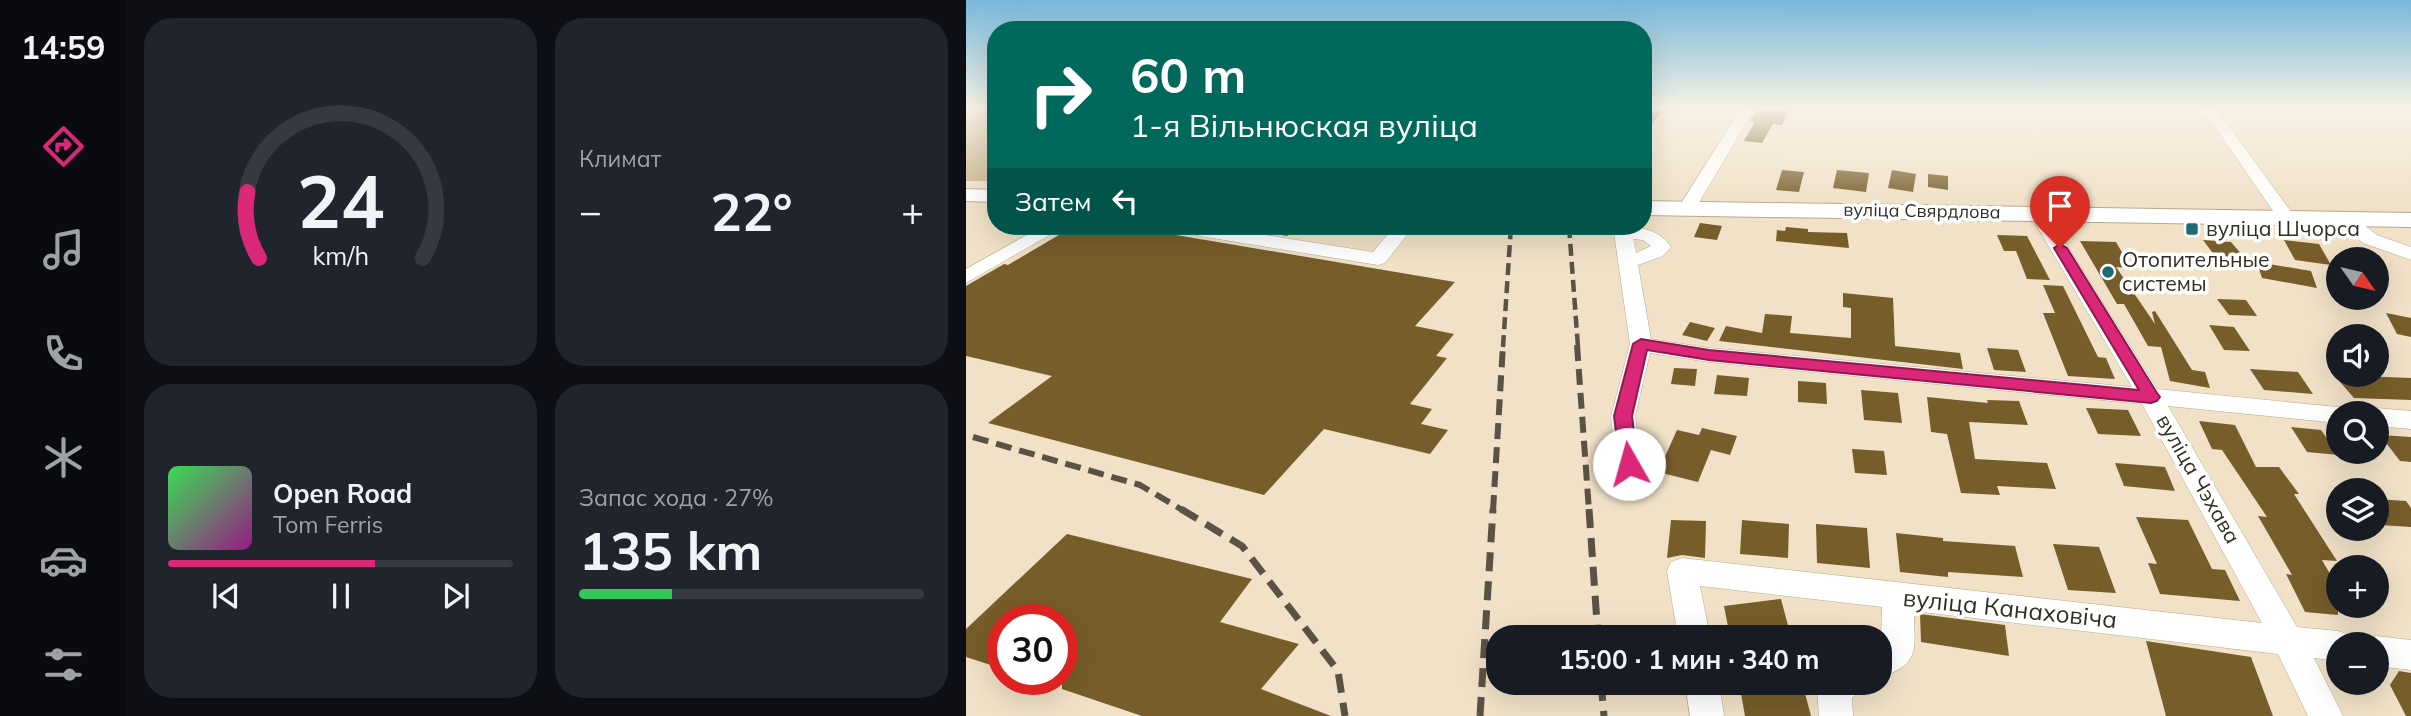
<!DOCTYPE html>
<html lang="ru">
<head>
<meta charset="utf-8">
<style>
  body { margin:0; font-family:Mulish,sans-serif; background:#20242c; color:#f1f3f6; height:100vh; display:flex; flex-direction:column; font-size:26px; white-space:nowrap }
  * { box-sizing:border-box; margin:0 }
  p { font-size:23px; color:#9ea1a6 }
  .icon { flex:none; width:38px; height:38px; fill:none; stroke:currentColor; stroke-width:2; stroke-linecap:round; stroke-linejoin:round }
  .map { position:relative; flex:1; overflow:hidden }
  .panel { display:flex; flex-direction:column; gap:18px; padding:18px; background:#0d0f14; width:840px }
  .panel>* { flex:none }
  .hud { position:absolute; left:21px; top:21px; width:665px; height:214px; border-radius:28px; box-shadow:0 7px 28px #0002; background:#00695c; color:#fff; overflow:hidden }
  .needle { width:46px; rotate:124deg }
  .fabs { position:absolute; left:1360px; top:247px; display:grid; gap:14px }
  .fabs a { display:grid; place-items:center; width:63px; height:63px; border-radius:50%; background:#171b24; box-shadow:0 7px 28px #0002; font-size:35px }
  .speed { position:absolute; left:21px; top:604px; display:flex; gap:14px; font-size:35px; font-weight:700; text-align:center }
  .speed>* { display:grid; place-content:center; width:91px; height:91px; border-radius:50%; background:#171b24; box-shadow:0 7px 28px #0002; line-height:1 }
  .speed .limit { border:10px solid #d22; background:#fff; color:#111 }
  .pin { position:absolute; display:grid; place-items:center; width:60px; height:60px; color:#fff; margin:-72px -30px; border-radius:50% 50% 50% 0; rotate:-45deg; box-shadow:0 0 7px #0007 }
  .pin .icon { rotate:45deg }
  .me { position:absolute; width:77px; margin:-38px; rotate:353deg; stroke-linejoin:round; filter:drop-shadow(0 0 5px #0008) }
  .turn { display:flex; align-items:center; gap:24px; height:147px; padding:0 28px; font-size:32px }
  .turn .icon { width:91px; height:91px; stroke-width:2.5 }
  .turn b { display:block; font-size:49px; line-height:60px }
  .then { display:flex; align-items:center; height:66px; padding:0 28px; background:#0003; gap:14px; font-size:26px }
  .big { font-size:52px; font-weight:700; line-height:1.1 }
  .panel .card { flex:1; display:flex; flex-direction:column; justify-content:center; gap:10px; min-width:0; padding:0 24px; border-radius:28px; background:#20242c }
  .panel .dial { align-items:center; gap:0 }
  .dial svg { height:182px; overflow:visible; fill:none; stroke:#363941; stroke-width:7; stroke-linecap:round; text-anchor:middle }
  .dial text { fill:#f1f3f6; stroke:none }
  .song { display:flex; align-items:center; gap:21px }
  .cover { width:84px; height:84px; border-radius:10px; background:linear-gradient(135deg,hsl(130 70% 55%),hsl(310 70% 35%)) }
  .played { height:7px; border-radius:4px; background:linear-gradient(90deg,#db2777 60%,#363941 60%) }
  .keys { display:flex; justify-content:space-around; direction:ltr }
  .heat { display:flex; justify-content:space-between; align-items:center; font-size:38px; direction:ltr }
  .charge { height:10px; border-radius:5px; background:linear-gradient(90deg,#34c759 27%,#363941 0) }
  .panel .tiles { flex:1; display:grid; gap:18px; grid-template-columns:repeat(2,1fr) }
  .trip { position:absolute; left:520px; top:625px; width:406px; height:70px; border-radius:28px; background:#171b24; box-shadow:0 7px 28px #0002; font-weight:700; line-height:70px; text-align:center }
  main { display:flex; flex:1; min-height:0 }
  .tabs { display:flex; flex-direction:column; width:126px; justify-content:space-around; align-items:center; background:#090b0e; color:#9ea1a6 }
  .tabs .icon { width:49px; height:49px }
  .tabs .on { color:#db2777 }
  .tabs b { font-size:32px; color:#f1f3f6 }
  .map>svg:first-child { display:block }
  .green { fill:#c7b087 }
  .building { fill:#775d2a }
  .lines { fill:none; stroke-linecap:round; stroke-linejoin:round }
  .minor-casing { stroke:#b6a990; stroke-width:1 }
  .major-casing { stroke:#b6a990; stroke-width:2 }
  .minor { fill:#fff; fill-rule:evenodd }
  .major { fill:#fff; fill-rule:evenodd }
  .rail-far2 { stroke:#5a5345; stroke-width:4.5; stroke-dasharray:12 6; stroke-linecap:butt }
  .rail-far1 { stroke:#5a5345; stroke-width:6; stroke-dasharray:16 8; stroke-linecap:butt }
  .rail { stroke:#5a5345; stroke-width:7; stroke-dasharray:19 10; stroke-linecap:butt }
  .route { fill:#db2777; stroke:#8e194d; stroke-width:2 }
  .poi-dot { fill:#1f6b72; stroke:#fff; stroke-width:2.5 }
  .labels { text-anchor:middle; stroke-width:7; stroke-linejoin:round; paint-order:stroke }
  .far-street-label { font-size:18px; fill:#322d23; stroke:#fff }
  .poi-label { font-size:21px; fill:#322d23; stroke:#fff; text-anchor:start }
  .street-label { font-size:21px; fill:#322d23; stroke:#fff }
  .near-street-label { font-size:24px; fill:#322d23; stroke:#fff }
</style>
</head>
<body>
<main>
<nav class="tabs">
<b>14:59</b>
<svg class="icon on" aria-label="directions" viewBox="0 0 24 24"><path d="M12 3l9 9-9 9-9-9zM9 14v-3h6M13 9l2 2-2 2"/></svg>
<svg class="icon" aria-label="music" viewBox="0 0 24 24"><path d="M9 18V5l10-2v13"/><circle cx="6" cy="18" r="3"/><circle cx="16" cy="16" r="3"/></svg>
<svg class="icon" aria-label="phone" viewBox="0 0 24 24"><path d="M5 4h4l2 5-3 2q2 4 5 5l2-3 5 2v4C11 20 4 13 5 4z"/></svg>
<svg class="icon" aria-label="climate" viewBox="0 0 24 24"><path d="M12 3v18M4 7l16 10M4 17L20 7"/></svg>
<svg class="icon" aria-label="car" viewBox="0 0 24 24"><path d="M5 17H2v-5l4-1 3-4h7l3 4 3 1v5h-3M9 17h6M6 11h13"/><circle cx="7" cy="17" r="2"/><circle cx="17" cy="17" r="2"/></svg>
<svg class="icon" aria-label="filters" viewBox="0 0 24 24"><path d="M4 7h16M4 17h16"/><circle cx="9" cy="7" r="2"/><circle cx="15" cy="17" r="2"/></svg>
</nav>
<section class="panel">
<div class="tiles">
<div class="card dial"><svg viewBox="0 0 100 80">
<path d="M14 69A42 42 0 1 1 86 69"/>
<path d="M14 69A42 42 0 0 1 9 40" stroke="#db2777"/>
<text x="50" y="56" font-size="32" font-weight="700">24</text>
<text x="50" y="72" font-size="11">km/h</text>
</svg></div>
<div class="card"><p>Климат</p>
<div class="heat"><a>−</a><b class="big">22°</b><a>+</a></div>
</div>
<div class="card">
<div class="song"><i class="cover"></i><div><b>Open Road</b><p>Tom Ferris</p></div></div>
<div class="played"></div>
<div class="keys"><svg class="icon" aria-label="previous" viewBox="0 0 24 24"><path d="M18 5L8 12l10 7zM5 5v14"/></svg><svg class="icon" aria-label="pause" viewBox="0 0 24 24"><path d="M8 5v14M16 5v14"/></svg><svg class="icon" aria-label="next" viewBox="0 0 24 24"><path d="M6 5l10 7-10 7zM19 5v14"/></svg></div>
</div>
<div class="card"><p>Запас хода · 27%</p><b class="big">135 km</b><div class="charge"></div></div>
</div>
</section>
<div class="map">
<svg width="1445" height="716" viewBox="0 0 1445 716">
  <rect width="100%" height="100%" fill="#f0e1c7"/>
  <!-- green -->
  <path class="green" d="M0,108H30V181H0Z"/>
  <!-- building -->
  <path class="building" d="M677,108H698L677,136Z
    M791,108H824L816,125L807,124L796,143L778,141L789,122L784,121Z
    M816,170L838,172L833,192L810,190Z
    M871,170L903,173L900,192L867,188Z
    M926,170L950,174L947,192L922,188Z
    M962,174L982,176V190L962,187Z
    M734,223L756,226L751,240L728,237Z
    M108,226H157L489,282L449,326L488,334L470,356L481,358L444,404L466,409L455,424L482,430L464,454L358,429L298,495L22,423L86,376L0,356V286L38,264L42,265Z
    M257,226H335L321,236Z
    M820,227L842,229V232L881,233L883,248L810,241L811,230L819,231Z
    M1031,235L1061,236L1084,280L1061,279L1050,251H1038Z
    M1237,240L1265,242L1278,257L1249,256Z
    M1318,240L1353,244L1365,265L1329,260Z
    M1114,241L1150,242L1165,268L1150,267L1189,324L1186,312L1189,311L1226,370L1239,372L1244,388L1204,381L1195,347L1182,346L1158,304H1151Z
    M1291,262L1345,271L1351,288L1296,278Z
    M1077,285L1097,286L1132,357L1140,358L1149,379L1102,376L1077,313H1089Z
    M877,293L927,298L929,346L994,353L997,369L753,341L760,326L796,333L799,314L826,316L824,333L885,338V308L877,307Z
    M1251,299L1280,300L1291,316L1263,315Z
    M1420,313L1445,318V337L1431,334Z
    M724,322L749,328L741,341L716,335Z
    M1243,325L1268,327L1284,351L1258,350Z
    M1021,348L1052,350L1060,372L1028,370Z
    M708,368L731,369L729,386L705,384Z
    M1284,369L1332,372L1347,394L1298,390Z
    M751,375L783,378L781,396L748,394Z
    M1368,375L1445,378V400L1388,398Z
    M832,381L860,383L861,404L832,402Z
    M895,390L932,393L936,423L898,420Z
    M961,397L1022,403L1021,400L1053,401L1062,425L1003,422L1009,459L1081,463L1090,489L1031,486L1034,495L995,493L981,434L965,432Z
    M1120,408L1162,410L1175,436L1132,434Z
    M1233,421L1269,425L1290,467H1313L1333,494H1328L1371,561L1356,560L1372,588V615L1339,612L1320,574L1326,575L1292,516L1301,517L1256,450L1246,449Z
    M1325,427L1355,430L1373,455L1341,452Z
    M736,428L771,436L764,455L745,450L732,482L692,472L711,430L733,435Z
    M1414,435L1445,437V462L1434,461Z
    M886,449L918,451L921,475L889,473Z
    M1149,463L1199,467L1209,491L1158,486Z
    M1410,499L1440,501L1445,508V527L1414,525L1410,520Z
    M1170,517L1222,520L1246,569L1259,570L1274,601L1194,594L1182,563L1191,564Z
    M705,520L740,521L739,558L716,555L701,558Z
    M776,520L823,524L822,558L774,554Z
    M850,524L901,528L904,568L851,563Z
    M930,533L977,538V541L1049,546L1057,577L982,572V577L934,572Z
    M101,534L286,579L254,622L333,644L295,689L365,716H176L96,689V620H37V669L0,657V629Z
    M1087,544L1133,547L1150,593L1102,590Z
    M815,599L825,637H764L758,606Z
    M954,614L1039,625L1043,656L955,642Z
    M1180,641L1285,657L1307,716H1200Z
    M1433,671L1445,673V716H1440L1424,685Z
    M773,682H836L845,716H779Z"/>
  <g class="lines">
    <!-- minor casing -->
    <g class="minor-casing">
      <path id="minor" d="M775,108H789L728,211H716L713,207Z
        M1230,108H1246L1254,114L1329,217L1326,221H1314L1244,120Z
        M1072,208L1081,213L1191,389L1381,408L1384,413H1372V423L1202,406L1331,627L1372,631L1383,635L1387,644H1372V661L1348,658L1377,716H1342L1312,654L948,611C948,650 956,662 914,678L916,607L734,586L744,637H712L701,571L705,562L716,558L1296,623L1176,404L743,362L684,353L669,416L676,464L672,471L663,474L654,471L650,464L645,416L664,344L647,226C668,226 692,227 705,247L697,256L672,265L685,339L743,348L1166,387L1063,213ZM667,239L677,240L685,246L670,253Z
        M1378,213L1384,214L1411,235L1445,247V260L1397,243L1369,218Z
        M77,226H99L0,283V269Z
        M227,226H242L407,252L429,226H448L419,263L412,265L234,236L227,234L225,230Z
        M1410,408L1445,411V429L1410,426V413H1400Z
        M1410,636L1445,640V670L1410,666V644H1397L1398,640Z
        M719,682H753L758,716H724Z
        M854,682H897L892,693L886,698L887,716H853L851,690Z"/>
    </g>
    <!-- major casing -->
    <g class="major-casing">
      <path id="major" d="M0,189L30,190V202L0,201Z
        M677,201L1445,213V227L677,215Z"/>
    </g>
    <!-- minor -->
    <use href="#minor" class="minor"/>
    <!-- major -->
    <use href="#major" class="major"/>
    <!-- rail-far2 -->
    <path class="rail-far2" d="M603,226L612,347
      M537,347L545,226"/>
    <!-- rail-far1 -->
    <path class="rail-far1" d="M611,345L623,511
      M7,437L174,485L218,511
      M527,511L537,345"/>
    <!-- rail -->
    <path class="rail" d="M215,509L276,546L372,671L379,716
      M623,509L632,637
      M635,682L638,716
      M514,716L527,509"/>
  </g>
  <!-- sky -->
  <linearGradient id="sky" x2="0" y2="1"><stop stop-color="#78b8da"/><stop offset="0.52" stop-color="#f8f2e6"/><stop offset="1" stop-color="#f8f2e6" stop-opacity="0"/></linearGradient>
  <rect width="1445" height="208" fill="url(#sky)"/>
  <!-- route -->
  <path class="route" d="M1094,244L1101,248L1191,393L1194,397L1191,401L1185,403L743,360L681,350L666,416L672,464L670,469H657L654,464L648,416L667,344L675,339L743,350L1173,390L1088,248Z"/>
  <!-- markers -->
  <g class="poi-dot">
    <rect x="1219" y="222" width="14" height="14" rx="3.5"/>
    <circle cx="1142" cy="272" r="7"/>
  </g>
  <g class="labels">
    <!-- far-street labels -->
    <g class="far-street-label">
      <text transform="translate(956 211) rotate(1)" y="6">вуліца Свярдлова</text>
    </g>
    <!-- poi labels -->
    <g class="poi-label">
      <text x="1240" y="236">вуліца Шчорса</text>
      <text x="1156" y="267">Отопительные<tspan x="1156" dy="24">системы</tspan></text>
    </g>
    <!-- street labels -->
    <g class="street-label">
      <text transform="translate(1232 479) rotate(60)" y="7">вуліца Чэхава</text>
    </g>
    <!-- near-street labels -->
    <g class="near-street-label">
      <text transform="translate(1044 609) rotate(6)" y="8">вуліца Канаховіча</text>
    </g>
  </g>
</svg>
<div class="fabs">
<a><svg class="needle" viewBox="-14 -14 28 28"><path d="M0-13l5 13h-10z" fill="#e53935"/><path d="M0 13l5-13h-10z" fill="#9ea1a6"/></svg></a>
<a><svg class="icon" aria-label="sound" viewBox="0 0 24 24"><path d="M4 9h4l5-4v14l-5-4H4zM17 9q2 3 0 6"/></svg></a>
<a><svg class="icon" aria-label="search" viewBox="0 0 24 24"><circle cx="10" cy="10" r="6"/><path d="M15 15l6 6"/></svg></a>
<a><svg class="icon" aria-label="layers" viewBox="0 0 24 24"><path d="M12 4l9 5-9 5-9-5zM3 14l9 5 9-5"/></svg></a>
<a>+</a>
<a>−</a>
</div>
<div class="speed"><div class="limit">30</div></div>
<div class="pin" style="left:1094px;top:248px;background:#d93025"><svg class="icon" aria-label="arrive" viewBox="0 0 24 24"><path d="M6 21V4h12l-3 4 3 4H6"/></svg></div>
<svg class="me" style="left:663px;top:464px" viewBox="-20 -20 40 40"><circle r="19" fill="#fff"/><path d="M0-13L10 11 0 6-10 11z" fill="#db2777"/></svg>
<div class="trip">15:00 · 1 мин · 340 m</div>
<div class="hud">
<div class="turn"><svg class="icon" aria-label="right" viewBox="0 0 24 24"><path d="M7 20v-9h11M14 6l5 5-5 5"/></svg><div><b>60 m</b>1-я Вільнюская вуліца</div></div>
<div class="then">Затем<svg class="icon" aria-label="left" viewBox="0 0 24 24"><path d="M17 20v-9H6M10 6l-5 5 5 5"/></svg></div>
</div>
</div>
</main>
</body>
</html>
